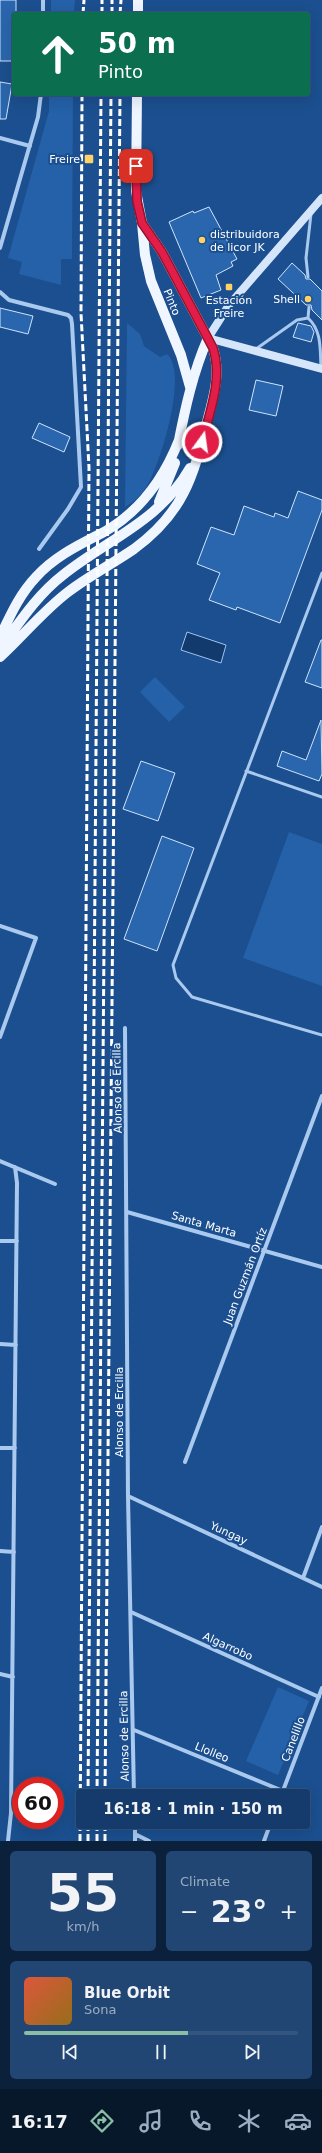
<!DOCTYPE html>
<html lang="en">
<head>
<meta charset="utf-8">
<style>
  body { margin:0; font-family:"DejaVu Sans",sans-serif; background:#214673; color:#f1f3f6; height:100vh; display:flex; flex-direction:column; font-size:15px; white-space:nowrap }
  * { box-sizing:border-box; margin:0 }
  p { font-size:13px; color:#9dadc1 }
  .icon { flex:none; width:22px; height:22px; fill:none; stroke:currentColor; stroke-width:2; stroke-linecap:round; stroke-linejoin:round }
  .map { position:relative; height:1841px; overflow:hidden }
  .panel { display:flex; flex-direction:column; gap:10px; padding:10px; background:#0b203b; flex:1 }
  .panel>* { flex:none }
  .hud { position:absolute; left:12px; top:12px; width:298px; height:84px; border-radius:4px; box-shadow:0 4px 16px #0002,0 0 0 1px #33557e; background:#0b6e4f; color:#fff; overflow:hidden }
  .speed { position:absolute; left:12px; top:1777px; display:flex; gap:8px; font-size:20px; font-weight:700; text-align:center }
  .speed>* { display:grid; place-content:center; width:52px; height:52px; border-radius:50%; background:#143b6b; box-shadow:0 4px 16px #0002,0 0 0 1px #33557e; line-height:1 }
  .speed .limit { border:6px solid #d22; background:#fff; color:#111 }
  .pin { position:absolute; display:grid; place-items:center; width:34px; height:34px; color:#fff; margin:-17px; border-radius:8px; box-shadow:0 2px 6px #0006 }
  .me { position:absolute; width:44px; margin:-22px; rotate:14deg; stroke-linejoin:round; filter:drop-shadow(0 0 3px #0008) }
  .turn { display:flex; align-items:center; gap:14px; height:84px; padding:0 20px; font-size:18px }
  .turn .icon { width:52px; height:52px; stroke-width:2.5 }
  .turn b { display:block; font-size:28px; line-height:34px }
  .big { font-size:30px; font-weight:600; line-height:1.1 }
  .panel .widget { flex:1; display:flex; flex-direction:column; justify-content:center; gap:6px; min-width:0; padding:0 14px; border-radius:6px; background:#214673 }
  .panel .dial { align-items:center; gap:0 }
  .dial b { font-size:52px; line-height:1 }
  .song { display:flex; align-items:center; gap:12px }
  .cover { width:48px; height:48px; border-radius:6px; background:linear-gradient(135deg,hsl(10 70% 55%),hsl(40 70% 35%)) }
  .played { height:4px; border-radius:2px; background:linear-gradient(90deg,#8abfa5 60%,#33557e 60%) }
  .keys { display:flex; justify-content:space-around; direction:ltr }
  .heat { display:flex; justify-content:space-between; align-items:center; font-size:22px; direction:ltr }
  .panel .tiles { flex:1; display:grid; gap:10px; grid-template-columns:1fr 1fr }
  .widget:last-child { grid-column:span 2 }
  .trip { position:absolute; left:76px; top:1789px; width:234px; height:40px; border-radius:4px; background:#143b6b; box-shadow:0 4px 16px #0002,0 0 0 1px #33557e; font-weight:600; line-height:40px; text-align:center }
  .menu { display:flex; height:64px; justify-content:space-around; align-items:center; background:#08182b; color:#9dadc1 }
  .menu .icon { width:28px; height:28px }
  .menu .on { color:#8abfa5 }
  .menu b { font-size:18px; color:#f1f3f6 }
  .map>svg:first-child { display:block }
  .green { fill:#2461a8 }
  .water { fill:#123a6d; stroke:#9cc4f0 }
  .building { fill:#2a66ad; stroke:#cfe3fa }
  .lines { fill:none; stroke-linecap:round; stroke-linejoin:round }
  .service { stroke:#a9c9ee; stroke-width:3 }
  .minor { stroke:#a9c9ee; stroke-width:4 }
  .secondary { stroke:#d6e6fa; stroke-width:8 }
  .primary { stroke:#f0f6ff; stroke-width:10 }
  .rail { stroke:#fff; stroke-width:3; stroke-dasharray:7 3; stroke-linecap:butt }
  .route-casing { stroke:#92132f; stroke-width:10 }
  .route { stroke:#e11d48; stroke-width:7 }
  .poi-dot { fill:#ffd166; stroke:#1b4f8f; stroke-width:1.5 }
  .labels { text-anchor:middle; stroke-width:4; stroke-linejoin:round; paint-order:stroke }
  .poi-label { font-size:11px; fill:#fff; stroke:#1b4f8f; text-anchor:end }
  .street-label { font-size:11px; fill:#fff; stroke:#1b4f8f }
</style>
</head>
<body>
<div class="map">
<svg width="322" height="1841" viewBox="0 0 322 1841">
  <rect width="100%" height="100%" fill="#1b4f8f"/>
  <!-- green -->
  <path class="green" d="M51,0H75L74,14H51Z
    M49,94H73L72,259H61V285L19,274L22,262L8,258L49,111Z
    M127,323L140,334L144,346L160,357L167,354C189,373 160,464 147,486C141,495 134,502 125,507Z
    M155,677L185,707L169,722L140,692Z
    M289,832L322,844V986L243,958Z
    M278,1687L309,1701L278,1775L246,1761Z"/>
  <!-- water -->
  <path class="water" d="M187,632L226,645L221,663L181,650Z"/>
  <!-- building -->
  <path class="building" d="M0,0H16V12H14V61H0Z
    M0,82L12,84L6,119H0Z
    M209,207L237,259L231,262L233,266L216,275L221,290L201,298L169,222L193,211L194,213Z
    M292,263L305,275L306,279H310L322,291V320L312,310L311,305H306L278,279Z
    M0,308L33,316L28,334L0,327Z
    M298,323L311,326L314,332L311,342L293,337Z
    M256,380L283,386L276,416L249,410Z
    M39,423L70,437L64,452L32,438Z
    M298,491L322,500V510L280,623L237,607L236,610L209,600L220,573L197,564L211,527L234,535L244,506L274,517L275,513L288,518Z
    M321,640H322V688L305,682Z
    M321,720L322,774L319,781L277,766L282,751L306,760Z
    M141,761L175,773L158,821L123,809Z
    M162,836L194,848L157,951L124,939Z"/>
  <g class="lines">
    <!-- service -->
    <path class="service" d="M308,277L306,258L311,214
      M309,307L308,318C322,331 320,349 321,368
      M256,349L297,320L308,318
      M322,573L173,965L176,978L192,997L322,1035
      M246,771L322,797"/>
    <!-- minor -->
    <path class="minor" d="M43,14V0
      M0,138L30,146
      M0,248L38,117L41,94
      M0,292L9,300L68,315L71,318L72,324L81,487L68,509L39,549
      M0,926L36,938L0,1037
      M125,1028L128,1496L134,1796
      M0,1161L55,1184
      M127,1212L322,1267
      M0,1241H17
      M0,1344L16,1345
      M0,1448H15
      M185,1462L322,1096
      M128,1496L322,1587
      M0,1551L14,1552
      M303,1578L322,1527
      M131,1612L319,1697
      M0,1674L13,1677
      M134,1730L283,1791
      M281,1796L322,1688
      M135,1822V1841
      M135,1834L149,1841
      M8,1841L11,1813L17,1183L15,1167
      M264,1841L271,1822"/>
    <!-- secondary -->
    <path class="secondary" d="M322,198L229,305L208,338L322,369"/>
    <!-- primary -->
    <path class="primary" d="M138,14V0
      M137,94L136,191L142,223L145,255L151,281L181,355L190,387
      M178,445C185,409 193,372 208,338
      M159,502L175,463
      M0,637C10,616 19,595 36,577C55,556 79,545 104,532C141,511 164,478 179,440
      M0,649C19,623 37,595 63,575C108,539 160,521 190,468
      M0,657C23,636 43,611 68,592C89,576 112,564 134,549C183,513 193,478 207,422C214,396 221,373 213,348L162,252L142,223"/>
    <!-- rail -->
    <path class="rail" d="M83,14L84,0
      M102,14V0
      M112,14V0
      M120,14L121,0
      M88,1796L101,94
      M97,1796L111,94
      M105,1796L120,94
      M80,1841L89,468L81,313L82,94
      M88,1841V1822
      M97,1841V1822
      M105,1841V1822"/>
  </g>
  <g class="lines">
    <!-- route casing -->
    <g class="route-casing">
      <path id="route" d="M136,166L137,201L142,223L162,252L213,348C223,379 210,411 202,442"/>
    </g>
    <!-- route -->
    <use href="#route" class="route"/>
  </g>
  <!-- markers -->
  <g class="poi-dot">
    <rect x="84" y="154" width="10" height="10" rx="2"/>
    <circle cx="202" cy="240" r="4"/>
    <rect x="225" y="283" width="8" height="8" rx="2"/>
    <circle cx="308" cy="299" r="4"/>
  </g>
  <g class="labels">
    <!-- poi labels -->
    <g class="poi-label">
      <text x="80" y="163">Freire</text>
      <text x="210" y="238" text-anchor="start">distribuidora<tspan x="210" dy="13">de licor JK</tspan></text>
      <text x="300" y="303">Shell</text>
      <text x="229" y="304" text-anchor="middle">Estación<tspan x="229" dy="13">Freire</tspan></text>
    </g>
    <!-- street labels -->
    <g class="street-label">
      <text transform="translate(172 302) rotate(68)" y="4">Pinto</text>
      <text transform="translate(117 1088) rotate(-91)" y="4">Alonso de Ercilla</text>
      <text transform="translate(204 1224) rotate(16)" y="4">Santa Marta</text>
      <text transform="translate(245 1276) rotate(-69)" y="4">Juan Guzmán Ortíz</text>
      <text transform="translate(119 1412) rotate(-90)" y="4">Alonso de Ercilla</text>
      <text transform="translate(229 1533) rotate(25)" y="4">Yungay</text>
      <text transform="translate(228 1646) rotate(24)" y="4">Algarrobo</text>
      <text transform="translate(124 1736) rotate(-91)" y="4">Alonso de Ercilla</text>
      <text transform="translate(293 1739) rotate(-69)" y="4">Canelillo</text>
      <text transform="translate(212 1752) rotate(22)" y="4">Llolleo</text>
    </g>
  </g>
</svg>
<div class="speed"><div class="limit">60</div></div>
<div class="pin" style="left:136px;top:166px;background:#d93025"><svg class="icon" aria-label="arrive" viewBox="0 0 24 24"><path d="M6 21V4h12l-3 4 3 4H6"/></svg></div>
<svg class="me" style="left:202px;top:442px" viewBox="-20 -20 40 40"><circle r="17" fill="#e11d48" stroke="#fff" stroke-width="3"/><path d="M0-11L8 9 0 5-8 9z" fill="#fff"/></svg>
<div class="trip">16:18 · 1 min · 150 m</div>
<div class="hud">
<div class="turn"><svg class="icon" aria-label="ahead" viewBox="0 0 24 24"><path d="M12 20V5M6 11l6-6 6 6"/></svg><div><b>50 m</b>Pinto</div></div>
</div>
</div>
<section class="panel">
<div class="tiles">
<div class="widget dial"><b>55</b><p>km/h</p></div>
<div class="widget"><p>Climate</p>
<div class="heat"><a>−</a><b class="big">23°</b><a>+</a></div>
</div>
<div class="widget">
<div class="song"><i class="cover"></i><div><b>Blue Orbit</b><p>Sona</p></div></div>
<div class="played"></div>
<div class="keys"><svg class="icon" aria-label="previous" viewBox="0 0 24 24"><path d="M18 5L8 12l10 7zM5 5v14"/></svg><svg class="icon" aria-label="pause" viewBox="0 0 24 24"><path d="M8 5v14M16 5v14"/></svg><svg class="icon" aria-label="next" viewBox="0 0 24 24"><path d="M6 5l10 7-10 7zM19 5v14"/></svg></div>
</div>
</div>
</section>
<nav class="menu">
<b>16:17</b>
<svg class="icon on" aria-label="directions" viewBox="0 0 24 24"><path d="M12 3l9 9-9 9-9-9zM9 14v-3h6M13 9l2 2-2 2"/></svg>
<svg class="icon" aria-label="music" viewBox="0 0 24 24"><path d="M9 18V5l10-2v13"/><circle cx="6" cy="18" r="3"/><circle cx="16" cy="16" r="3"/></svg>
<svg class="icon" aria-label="phone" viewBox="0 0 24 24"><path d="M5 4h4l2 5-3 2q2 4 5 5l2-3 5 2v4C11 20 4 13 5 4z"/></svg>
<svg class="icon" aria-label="climate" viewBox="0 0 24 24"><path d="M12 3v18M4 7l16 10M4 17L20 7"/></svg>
<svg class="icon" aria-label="car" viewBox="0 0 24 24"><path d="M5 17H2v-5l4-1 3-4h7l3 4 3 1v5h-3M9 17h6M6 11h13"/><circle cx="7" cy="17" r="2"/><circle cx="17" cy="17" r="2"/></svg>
</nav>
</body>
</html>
